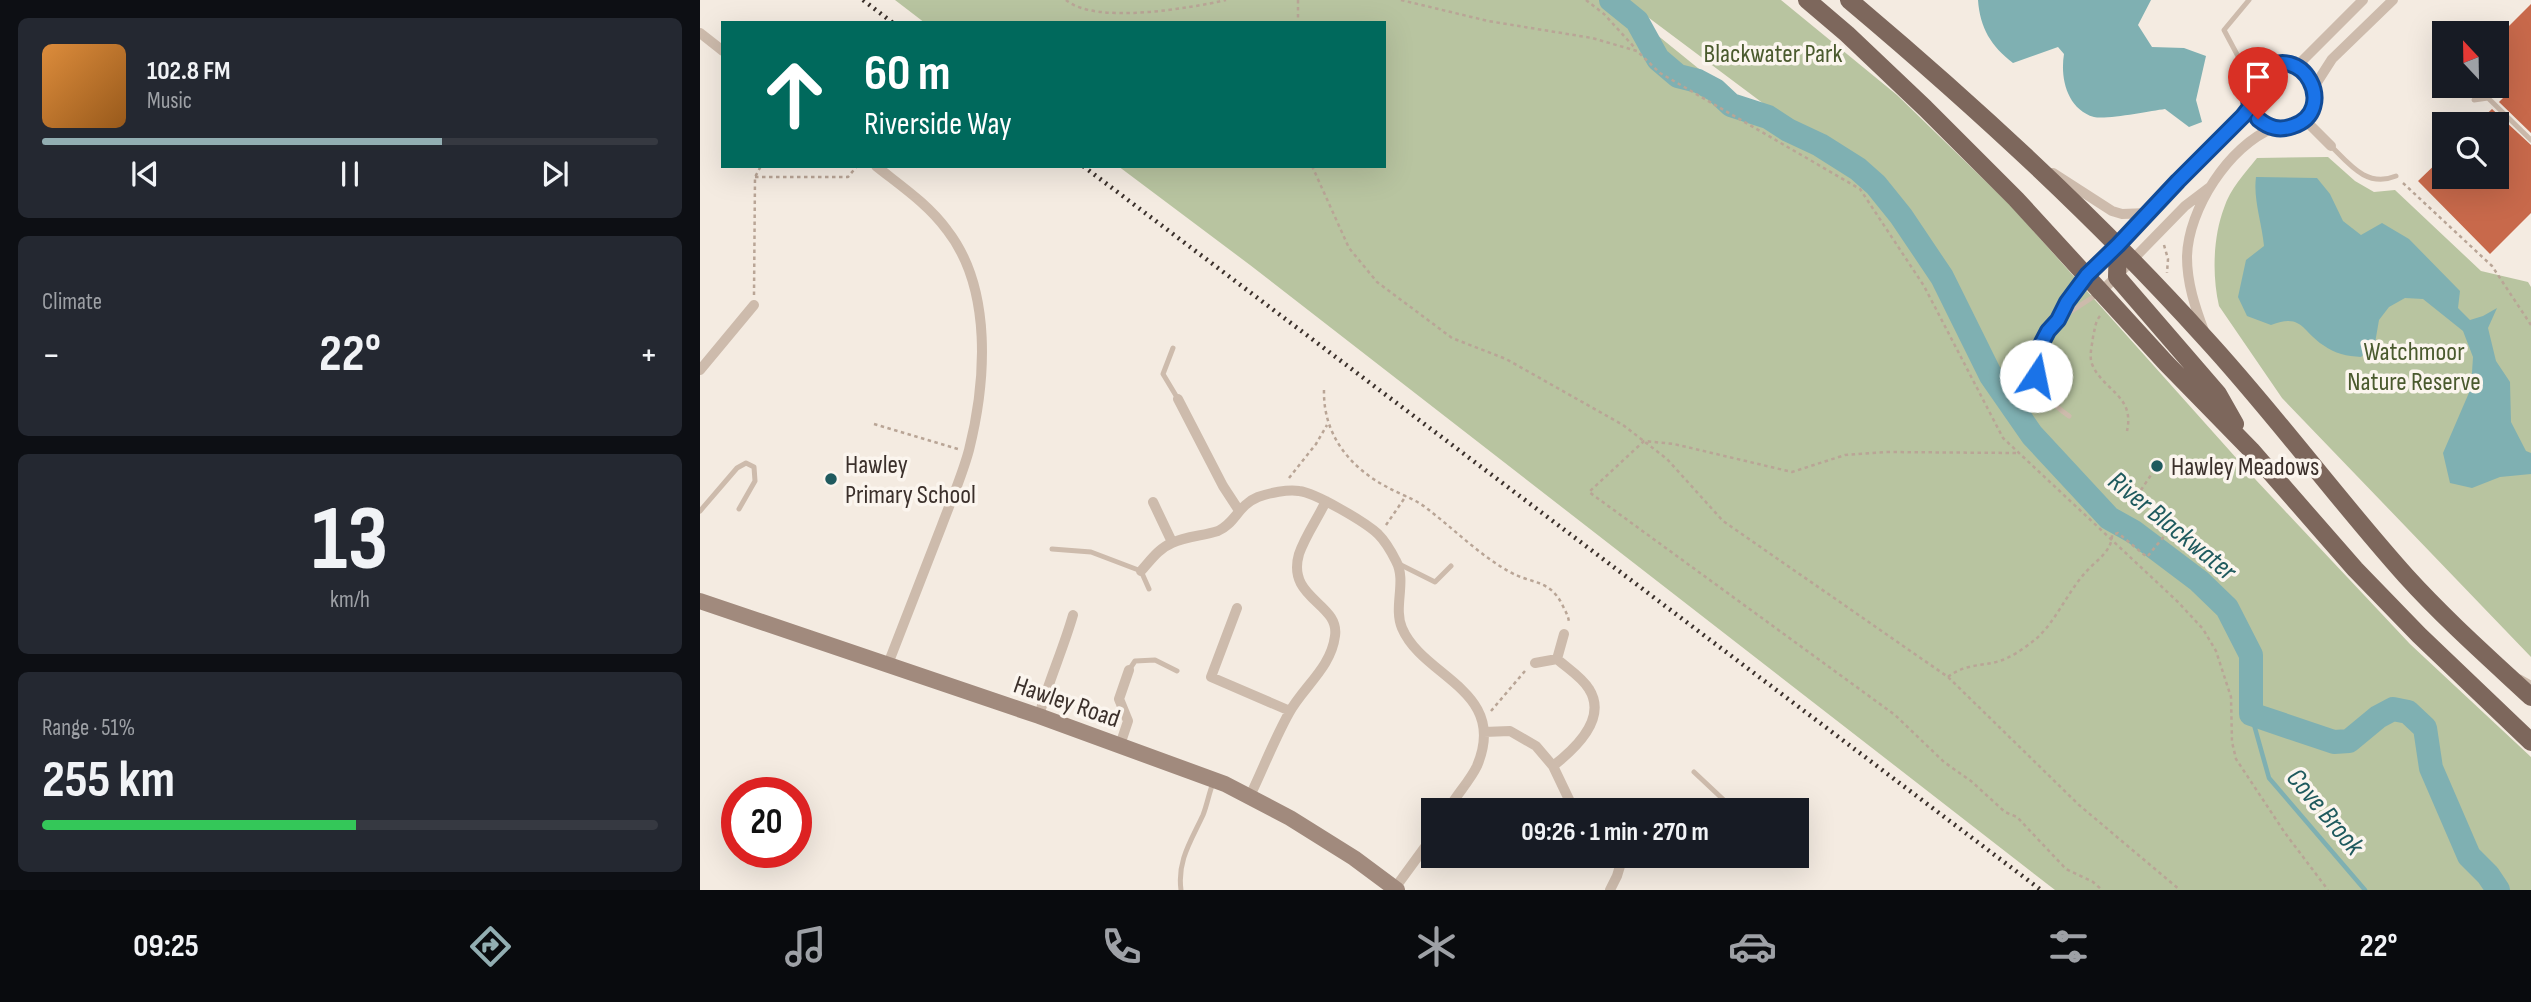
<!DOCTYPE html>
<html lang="en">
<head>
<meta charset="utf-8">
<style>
  body { margin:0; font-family:"Sofia Sans Condensed",sans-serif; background:#242831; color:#f1f3f6; height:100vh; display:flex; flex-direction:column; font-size:26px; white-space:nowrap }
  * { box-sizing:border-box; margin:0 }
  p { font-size:23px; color:#9ea1a6 }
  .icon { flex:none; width:38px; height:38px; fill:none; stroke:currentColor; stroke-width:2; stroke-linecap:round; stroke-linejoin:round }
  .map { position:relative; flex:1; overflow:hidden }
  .panel { display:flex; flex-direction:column; gap:18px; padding:18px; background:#0d0f14; width:700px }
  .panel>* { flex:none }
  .hud { position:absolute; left:21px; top:21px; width:665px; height:147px; border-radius:0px; box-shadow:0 7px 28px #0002; background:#00695c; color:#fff; overflow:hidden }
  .needle { width:46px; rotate:338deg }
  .controls { position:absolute; left:1732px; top:21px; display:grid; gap:14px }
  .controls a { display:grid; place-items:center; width:77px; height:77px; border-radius:0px; background:#171b24; box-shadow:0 7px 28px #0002; font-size:35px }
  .speed { position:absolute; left:21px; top:777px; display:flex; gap:14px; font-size:35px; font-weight:700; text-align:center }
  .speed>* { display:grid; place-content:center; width:91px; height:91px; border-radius:50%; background:#171b24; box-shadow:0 7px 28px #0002; line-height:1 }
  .speed .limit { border:10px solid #d22; background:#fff; color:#111 }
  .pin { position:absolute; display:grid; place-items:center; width:60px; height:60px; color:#fff; margin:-72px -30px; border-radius:50% 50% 50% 0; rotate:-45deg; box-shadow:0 0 7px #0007 }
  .pin .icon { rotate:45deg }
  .me { position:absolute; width:77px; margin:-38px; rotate:11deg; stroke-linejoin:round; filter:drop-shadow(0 0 5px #0008) }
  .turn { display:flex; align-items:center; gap:24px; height:147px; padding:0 28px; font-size:32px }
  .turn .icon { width:91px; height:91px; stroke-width:2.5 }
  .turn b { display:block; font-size:49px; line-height:60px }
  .big { font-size:52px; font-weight:700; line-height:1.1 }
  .panel .widget { flex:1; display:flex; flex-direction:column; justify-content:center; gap:10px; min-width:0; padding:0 24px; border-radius:10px; background:#242831 }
  .panel .dial { align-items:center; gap:0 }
  .dial b { font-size:91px; line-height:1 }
  .song { display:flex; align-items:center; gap:21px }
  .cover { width:84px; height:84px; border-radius:10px; background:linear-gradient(135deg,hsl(30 70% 55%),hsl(30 70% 35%)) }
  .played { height:7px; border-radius:4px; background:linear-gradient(90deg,#92aeb2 65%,#363941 65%) }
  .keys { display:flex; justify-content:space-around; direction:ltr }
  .heat { display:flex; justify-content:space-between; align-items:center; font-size:38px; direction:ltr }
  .charge { height:10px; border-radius:5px; background:linear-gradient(90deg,#34c759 51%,#363941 0) }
  .trip { position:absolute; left:721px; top:798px; width:388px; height:70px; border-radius:0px; background:#171b24; box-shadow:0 7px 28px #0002; font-weight:700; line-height:70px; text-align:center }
  .tabs { display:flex; height:112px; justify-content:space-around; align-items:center; background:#090b0e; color:#9ea1a6 }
  .tabs .icon { width:49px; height:49px }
  .tabs .active { color:#92aeb2 }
  .tabs b { font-size:32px; color:#f1f3f6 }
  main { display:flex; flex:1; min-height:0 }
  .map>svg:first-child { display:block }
  .green { fill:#b8c4a0 }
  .water { fill:#7fb0b2 }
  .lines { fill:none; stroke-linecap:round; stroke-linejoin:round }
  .stream { stroke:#7fb0b2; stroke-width:4.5 }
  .river { stroke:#7fb0b2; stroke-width:24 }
  .building { fill:#c8694b }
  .path { stroke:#b9a596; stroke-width:2.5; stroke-dasharray:3.5 3.5; stroke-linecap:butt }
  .lane { stroke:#cdbbac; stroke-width:5 }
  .street { stroke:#cdbbac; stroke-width:10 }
  .secondary { stroke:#a18a7d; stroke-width:16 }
  .primary { stroke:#7d675c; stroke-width:18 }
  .rail { stroke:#3b302b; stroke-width:4.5; stroke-dasharray:2 5; stroke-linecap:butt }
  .route-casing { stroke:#114b97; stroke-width:18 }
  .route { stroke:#1a73e8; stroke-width:12 }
  .poi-dot { fill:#1f5a5e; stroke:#fbf5ee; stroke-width:2.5 }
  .labels { text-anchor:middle; stroke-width:7; stroke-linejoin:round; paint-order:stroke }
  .park-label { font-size:26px; fill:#4a5a2e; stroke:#fbf5ee }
  .poi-label { font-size:26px; fill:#3b302b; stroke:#fbf5ee; text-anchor:start }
  .street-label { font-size:26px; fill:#3b302b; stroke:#fbf5ee }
  .water-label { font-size:28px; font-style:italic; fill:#1f5a5e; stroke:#fbf5ee }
</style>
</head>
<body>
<main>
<section class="panel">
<div class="widget">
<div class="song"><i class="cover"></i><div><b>102.8 FM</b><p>Music</p></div></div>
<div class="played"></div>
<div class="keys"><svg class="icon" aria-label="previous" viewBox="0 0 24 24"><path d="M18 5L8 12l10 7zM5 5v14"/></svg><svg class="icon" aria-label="pause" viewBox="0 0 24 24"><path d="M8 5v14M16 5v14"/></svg><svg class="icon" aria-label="next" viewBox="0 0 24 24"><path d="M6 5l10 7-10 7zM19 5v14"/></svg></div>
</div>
<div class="widget"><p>Climate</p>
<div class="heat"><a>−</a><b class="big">22°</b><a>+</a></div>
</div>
<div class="widget dial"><b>13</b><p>km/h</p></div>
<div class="widget"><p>Range · 51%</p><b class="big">255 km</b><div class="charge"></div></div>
</section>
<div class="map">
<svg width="1831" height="890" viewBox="0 0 1831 890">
  <rect width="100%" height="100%" fill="#f4ebe1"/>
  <!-- green -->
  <path class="green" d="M195,0H914L1062,120L1080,116L925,0H1081L1197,95L1311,206L1555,479L1710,644L1831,757V890H1355L550,265L418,166H684V23H225Z
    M1628,157L1655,181L1674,192L1695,190L1781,271L1828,282L1831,287V657L1582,398L1519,306C1512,276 1513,237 1524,208C1530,189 1545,173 1557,158Z"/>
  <!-- water -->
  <path class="water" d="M1278,0H1451L1438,25L1452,47L1484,48L1506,56L1496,100L1502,122L1489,127L1465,109C1450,111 1406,120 1394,117C1367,109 1360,78 1364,54L1358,47L1313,63C1291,46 1280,28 1278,0Z
    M1556,177L1617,178L1630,194L1643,221L1661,235L1682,223L1709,239L1760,291L1758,308L1770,320L1783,316L1797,308L1788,328L1796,361L1810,382L1811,422L1826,451L1831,453V474L1800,477L1772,488L1750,483L1743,453L1771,388L1773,357L1763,331L1723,299L1705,298L1689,307L1679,320L1675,343L1661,357C1647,356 1635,354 1623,345C1601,330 1602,313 1571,325L1547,316L1538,297L1546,260L1564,246C1562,223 1553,199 1556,177Z"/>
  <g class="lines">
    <!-- stream -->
    <path class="stream" d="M1551,714L1569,778L1665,890"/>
    <!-- river -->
    <path class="river" d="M911,0L937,21L958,59L978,76L998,81L1015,90L1031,105L1068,117L1088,130L1120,145L1158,169L1176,185L1201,216L1242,277L1291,376L1332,435L1409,518L1434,532L1499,581L1527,608L1551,655V714L1634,742L1649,741L1678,717L1693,709L1708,712L1725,728L1731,768L1769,856L1788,875L1798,890"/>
  </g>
  <!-- building -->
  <path class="building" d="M1831,4V133L1799,102L1803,98L1797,92V38Z
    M1792,109L1831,145V213L1790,254L1718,181L1745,155V177H1797V124H1776Z"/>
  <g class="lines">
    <!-- path -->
    <path class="path" d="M366,0C395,25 491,8 526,0
      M598,0V23
      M701,0L788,21L892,38L937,51L960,73L1160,189L1224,286L1303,438L1478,602L1503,629L1516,651L1531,697L1532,742L1536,759L1585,833L1628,890
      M886,0L904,14L935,48
      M612,166L649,248L677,282L752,338L806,359L923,425L967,459L1023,521L1248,677L1379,805L1480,890
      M55,177H148L157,166
      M1703,183L1792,266L1831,325
      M1464,245L1468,259L1467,273
      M54,295L55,177L61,166
      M1400,316C1395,322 1395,329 1393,337C1392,346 1389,356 1392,364C1403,391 1435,395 1427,431
      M624,390C623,434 649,467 687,487C699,494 713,498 725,507C753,528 779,555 810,572C831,584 849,579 862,604C865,611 869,616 869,624
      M174,424L258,449
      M1316,453L1185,452L1145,455L1092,472L974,444L944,441L889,492L1195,715L1244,762L1271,781L1305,812L1317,817L1366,869L1393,882L1402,890
      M589,478L616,444L627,425
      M686,525L706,496
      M1248,677C1268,661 1289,668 1309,657C1318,653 1328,645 1336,639C1356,621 1367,593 1385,573C1395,561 1412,552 1412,535L1418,533L1447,557L1475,523L1443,497L1441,490L1457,466
      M791,711L825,671"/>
    <!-- lane -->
    <path class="lane" d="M1549,0L1524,30L1540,60L1555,76
      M1774,100L1788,98L1831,140
      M1631,146C1650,165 1667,188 1696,176
      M1358,320L1399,293
      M473,348L463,374L478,399
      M1369,416C1348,402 1329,378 1337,351C1342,338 1351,330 1358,319C1368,306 1375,291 1385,277
      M0,511L37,468L46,463L54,467L55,481L39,509
      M352,549L391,552L441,571L449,589
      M699,564L735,582L751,566
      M429,670L435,661L455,660L477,671
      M1820,677L1831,683
      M994,772L1027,803L1029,810
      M481,890C477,861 491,841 503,815C507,805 509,793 513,783"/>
    <!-- street -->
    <path class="street" d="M0,33L23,51
      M1549 96a33 33 0 1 1 66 0a33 33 0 1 1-66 0Z
      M1597,66L1663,0
      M1614,87L1632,59L1693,0
      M1605,120L1631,146
      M176,166C201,186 228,204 247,230C293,289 286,382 269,450C262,476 251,501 242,525C224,572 206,618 188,664
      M1353,173L1412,211L1422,214L1448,213
      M1387,275L1418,245L1550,107
      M1402,291L1485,206L1510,187
      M1504,331C1495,307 1487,283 1487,257C1488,209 1529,146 1573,128
      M0,370L54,305
      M478,399L523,486L538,509
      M453,502L472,542
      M441,571C450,561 459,548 472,543C486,536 503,536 518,531C535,524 538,505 558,497C569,493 588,489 599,491C616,493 665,522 678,534C685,541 692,553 696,561C707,581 693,607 702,628C723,678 809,690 777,766C770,781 756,795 748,810
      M537,608L511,677L590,711
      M835,663L857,659L864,634
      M339,716C348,682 363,650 373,615
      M784,732L810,731L836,746L853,766L874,810
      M420,745L428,721L419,699L429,670
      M853,766C875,749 908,719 889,689C882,677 867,668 857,659
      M550,796C563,769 574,740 589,713C603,687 631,668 635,636C640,603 586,599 599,554C605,536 618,518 626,501
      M695,888L733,836
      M910,890L917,876L923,856"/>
    <!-- secondary -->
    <path class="secondary" d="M0,601L339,716L525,784L590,818L654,858L697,890"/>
    <!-- primary -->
    <path class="primary" d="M1107,0L1147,34L1225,108L1316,199L1466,363L1551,450L1655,569L1719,635L1831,742
      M1149,0C1275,106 1395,216 1505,338C1575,414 1637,499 1706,576C1745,619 1789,658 1831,697
      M1418,245L1417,277L1518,394L1535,424"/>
    <!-- rail -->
    <path class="rail" d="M163,0L193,23
      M383,166L1341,890"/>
  </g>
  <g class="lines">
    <!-- route casing -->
    <g class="route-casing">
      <path id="route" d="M1336,376L1337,352L1348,331L1358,320L1367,302L1387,275L1418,245L1478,181L1543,116L1550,107C1548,94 1549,81 1560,72C1603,38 1639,111 1593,126C1579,131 1569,128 1558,119"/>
    </g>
    <!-- route -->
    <use href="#route" class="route"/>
  </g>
  <!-- markers -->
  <g class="poi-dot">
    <circle cx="1457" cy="466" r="7"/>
    <circle cx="131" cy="479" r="7"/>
  </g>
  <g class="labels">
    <!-- park labels -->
    <g class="park-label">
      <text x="1073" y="62">Blackwater Park</text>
      <text x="1714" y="360">Watchmoor<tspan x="1714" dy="30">Nature Reserve</tspan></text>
    </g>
    <!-- poi labels -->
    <g class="poi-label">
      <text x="145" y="473">Hawley<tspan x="145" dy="30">Primary School</tspan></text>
      <text x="1471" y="475">Hawley Meadows</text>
    </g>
    <!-- street labels -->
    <g class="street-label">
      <text transform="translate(367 701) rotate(19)" y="9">Hawley Road</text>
    </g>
    <!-- water labels -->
    <g class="water-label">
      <text transform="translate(1473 525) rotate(39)" y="10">River Blackwater</text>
      <text transform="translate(1626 811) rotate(50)" y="10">Cove Brook</text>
    </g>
  </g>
</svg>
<div class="controls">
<a><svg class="needle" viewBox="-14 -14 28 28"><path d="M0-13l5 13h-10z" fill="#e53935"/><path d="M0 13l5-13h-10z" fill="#9ea1a6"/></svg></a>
<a><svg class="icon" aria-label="search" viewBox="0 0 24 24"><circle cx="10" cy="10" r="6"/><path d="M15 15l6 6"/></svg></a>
</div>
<div class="speed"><div class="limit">20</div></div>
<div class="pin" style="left:1558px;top:119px;background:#d93025"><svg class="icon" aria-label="arrive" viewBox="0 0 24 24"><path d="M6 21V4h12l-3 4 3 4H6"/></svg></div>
<svg class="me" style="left:1336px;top:376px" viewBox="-20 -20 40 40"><circle r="19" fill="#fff"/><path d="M0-13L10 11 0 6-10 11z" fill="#1a73e8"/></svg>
<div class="trip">09:26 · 1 min · 270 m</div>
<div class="hud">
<div class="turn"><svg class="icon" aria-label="ahead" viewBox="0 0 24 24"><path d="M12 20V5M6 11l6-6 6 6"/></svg><div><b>60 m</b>Riverside Way</div></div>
</div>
</div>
</main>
<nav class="tabs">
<b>09:25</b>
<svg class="icon active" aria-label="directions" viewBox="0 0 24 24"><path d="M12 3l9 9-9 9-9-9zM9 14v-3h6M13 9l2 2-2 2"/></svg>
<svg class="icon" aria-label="music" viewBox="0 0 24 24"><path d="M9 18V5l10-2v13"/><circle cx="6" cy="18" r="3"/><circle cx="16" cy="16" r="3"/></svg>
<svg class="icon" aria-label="phone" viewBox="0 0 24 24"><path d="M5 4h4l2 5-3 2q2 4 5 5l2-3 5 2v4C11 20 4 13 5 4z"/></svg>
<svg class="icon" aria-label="climate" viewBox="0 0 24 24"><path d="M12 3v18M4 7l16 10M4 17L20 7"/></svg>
<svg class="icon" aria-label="car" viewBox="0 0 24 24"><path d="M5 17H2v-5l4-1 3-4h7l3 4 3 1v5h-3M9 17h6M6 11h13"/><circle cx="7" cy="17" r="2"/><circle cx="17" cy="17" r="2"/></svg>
<svg class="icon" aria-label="filters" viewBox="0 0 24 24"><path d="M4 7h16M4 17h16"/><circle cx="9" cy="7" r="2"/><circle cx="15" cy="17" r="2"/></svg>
<b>22°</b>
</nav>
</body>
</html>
